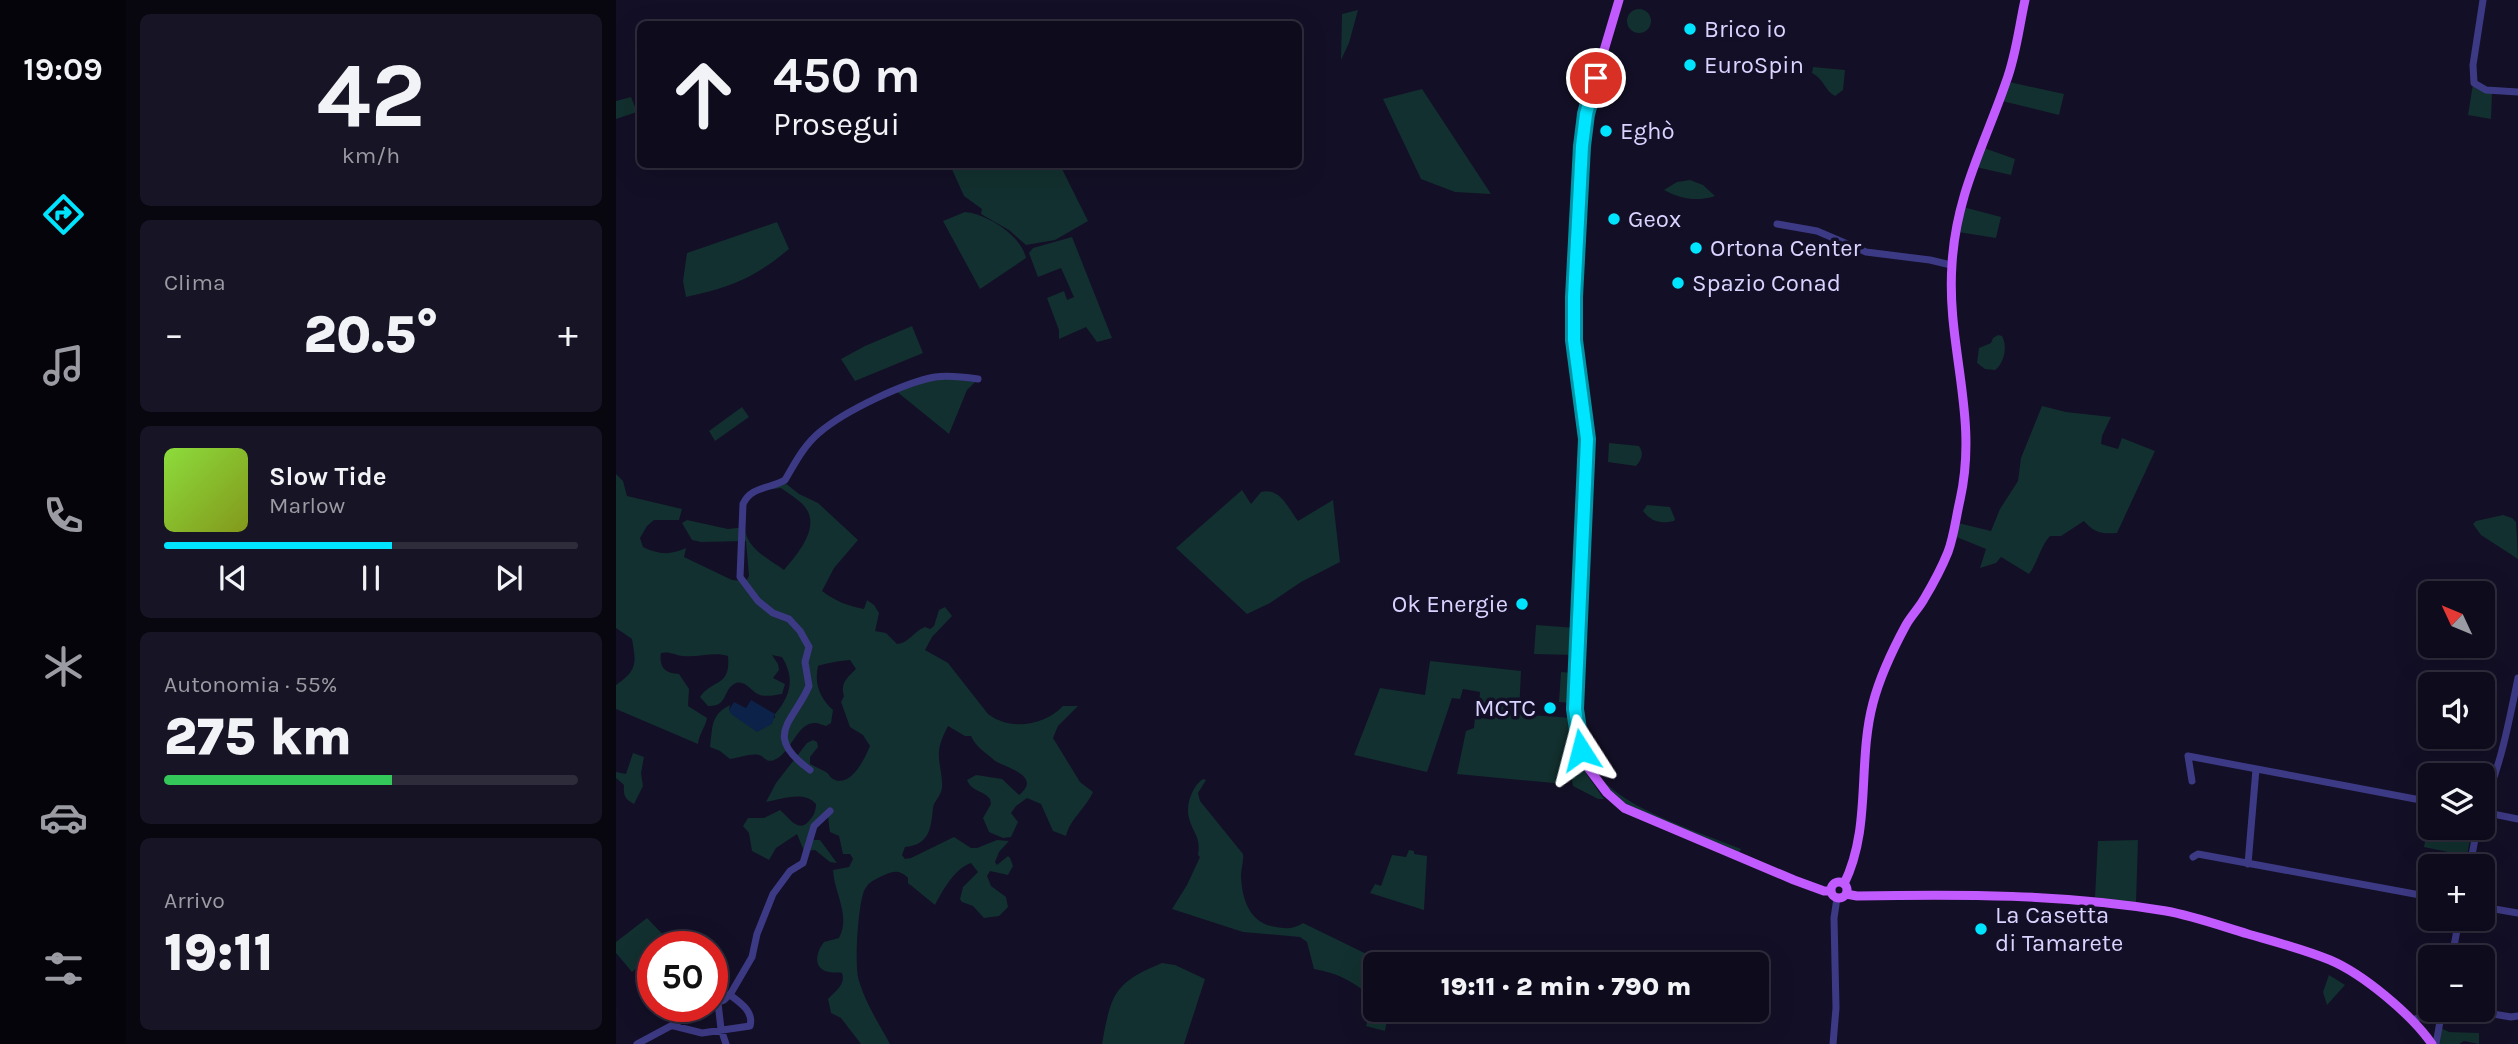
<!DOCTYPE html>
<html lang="it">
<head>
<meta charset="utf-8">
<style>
  body { margin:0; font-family:Karla,sans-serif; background:#171425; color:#f1f3f6; height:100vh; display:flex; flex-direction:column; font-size:26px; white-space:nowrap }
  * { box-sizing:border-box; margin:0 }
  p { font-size:23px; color:#9b9ba3 }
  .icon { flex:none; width:38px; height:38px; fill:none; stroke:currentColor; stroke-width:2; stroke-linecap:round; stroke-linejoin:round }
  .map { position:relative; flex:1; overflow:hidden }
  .drawer { display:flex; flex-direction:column; gap:14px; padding:14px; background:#08060f; width:490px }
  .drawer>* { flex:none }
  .hud { position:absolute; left:21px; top:21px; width:665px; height:147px; border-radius:10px; box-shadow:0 7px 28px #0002,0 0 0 2px #2e2b3b; background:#0e0b1c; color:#f1f3f6; overflow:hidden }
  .needle { width:46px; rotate:314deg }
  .buttons { position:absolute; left:1802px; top:581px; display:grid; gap:14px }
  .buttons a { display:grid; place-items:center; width:77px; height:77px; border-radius:10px; background:#0e0b1c; box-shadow:0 7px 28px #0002,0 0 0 2px #2e2b3b; font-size:35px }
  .speed { position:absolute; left:21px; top:931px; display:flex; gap:14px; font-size:35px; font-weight:700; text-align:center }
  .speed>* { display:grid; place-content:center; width:91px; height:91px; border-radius:50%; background:#0e0b1c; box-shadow:0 7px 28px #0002,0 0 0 2px #2e2b3b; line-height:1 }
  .speed .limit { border:10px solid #d22; background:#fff; color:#111 }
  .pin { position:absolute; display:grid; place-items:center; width:60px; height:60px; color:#fff; margin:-30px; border:4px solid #fff; border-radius:50%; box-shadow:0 2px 7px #0007 }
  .me { position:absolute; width:77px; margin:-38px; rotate:351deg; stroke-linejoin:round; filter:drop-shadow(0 0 5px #0008) }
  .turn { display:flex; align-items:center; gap:24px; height:147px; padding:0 21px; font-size:32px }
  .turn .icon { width:91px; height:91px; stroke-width:2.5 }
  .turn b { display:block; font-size:49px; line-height:60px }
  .big { font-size:52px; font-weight:800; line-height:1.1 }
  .drawer .tile { flex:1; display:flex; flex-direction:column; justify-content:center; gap:10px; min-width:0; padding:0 24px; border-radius:10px; background:#171425 }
  .drawer .dial { align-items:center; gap:0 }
  .dial b { font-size:91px; line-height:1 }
  .song { display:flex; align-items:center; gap:21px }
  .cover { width:84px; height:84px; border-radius:10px; background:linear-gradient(135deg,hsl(90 70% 55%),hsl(70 70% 35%)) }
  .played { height:7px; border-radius:4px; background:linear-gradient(90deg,#00e5ff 55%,#2e2b3b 55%) }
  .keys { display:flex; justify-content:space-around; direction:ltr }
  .heat { display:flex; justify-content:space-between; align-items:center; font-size:38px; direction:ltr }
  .charge { height:10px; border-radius:5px; background:linear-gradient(90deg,#34c759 55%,#2e2b3b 0) }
  .trip { position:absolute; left:747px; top:952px; width:406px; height:70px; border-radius:10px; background:#0e0b1c; box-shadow:0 7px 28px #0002,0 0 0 2px #2e2b3b; font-weight:800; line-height:70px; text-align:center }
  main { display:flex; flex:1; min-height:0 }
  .dock { display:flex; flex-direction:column; width:126px; justify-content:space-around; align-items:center; background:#06040b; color:#9b9ba3 }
  .dock .icon { width:49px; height:49px }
  .dock .on { color:#00e5ff }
  .dock b { font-size:32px; color:#f1f3f6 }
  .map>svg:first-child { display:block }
  .green { fill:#12302f }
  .water { fill:#0c2248 }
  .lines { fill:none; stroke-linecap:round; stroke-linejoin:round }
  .minor { stroke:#3d3a85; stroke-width:7 }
  .major { stroke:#c25bff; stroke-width:9 }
  .route-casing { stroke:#0095a6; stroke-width:18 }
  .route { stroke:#00e5ff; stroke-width:12 }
  .poi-dot { fill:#00e5ff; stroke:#130f26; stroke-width:2.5 }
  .labels { text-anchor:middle; stroke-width:7; stroke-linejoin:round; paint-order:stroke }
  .poi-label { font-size:24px; fill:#d9d4ff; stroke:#130f26; text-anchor:start }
</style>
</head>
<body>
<main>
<nav class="dock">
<b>19:09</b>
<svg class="icon on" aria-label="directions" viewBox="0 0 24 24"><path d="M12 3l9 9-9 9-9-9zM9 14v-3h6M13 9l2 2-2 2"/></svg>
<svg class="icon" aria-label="music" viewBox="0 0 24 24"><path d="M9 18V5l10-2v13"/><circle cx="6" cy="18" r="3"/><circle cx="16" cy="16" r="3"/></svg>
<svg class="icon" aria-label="phone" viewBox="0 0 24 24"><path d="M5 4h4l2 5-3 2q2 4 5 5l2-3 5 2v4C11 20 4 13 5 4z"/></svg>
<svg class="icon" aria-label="climate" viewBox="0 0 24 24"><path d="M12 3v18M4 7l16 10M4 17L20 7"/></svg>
<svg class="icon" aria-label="car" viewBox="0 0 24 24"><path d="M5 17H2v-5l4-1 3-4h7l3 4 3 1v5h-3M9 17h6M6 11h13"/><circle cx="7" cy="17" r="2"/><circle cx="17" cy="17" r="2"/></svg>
<svg class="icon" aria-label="filters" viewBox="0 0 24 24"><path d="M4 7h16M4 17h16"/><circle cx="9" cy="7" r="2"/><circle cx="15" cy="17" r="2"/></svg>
</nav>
<section class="drawer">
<div class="tile dial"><b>42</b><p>km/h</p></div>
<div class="tile"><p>Clima</p>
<div class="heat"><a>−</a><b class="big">20.5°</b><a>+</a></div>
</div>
<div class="tile">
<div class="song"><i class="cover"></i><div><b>Slow Tide</b><p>Marlow</p></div></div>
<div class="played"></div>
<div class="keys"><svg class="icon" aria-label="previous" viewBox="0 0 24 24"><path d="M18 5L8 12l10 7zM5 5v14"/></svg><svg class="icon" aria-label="pause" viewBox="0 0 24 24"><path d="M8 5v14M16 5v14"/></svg><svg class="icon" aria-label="next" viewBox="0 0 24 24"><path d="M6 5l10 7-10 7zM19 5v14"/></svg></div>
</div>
<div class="tile"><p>Autonomia · 55%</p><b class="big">275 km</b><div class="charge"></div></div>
<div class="tile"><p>Arrivo</p><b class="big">19:11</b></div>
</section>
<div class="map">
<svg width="1902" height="1044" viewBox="0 0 1902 1044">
  <rect width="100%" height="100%" fill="#130f26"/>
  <!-- green -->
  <path class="green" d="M1011 21a12 12 0 1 1 24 0a12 12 0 1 1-24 0Z
    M742,10L733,43L725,60L726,14Z
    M1197,67L1229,70L1227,90L1219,96C1209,91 1208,79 1196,73Z
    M990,74L994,75L1000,81L997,95L990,99L978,93L984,76Z
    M1393,82L1448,94L1443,115L1386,101Z
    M1857,84L1876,92L1875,119L1852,115Z
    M806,89L875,194L839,192L805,179L767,99Z
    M15,97L21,112L0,119V101Z
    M1368,148L1399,159L1395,175L1360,167Z
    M334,165H444L472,221L439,240L410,245L393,230L365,214L366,209L348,196Z
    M1074,180L1087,185L1099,196C1081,202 1065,199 1048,190L1061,182Z
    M1347,207L1385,217L1380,238L1342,232Z
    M349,212C371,214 405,235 410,258L364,289L327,221Z
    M161,222L173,249C137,279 115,287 70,297L67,281L71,253Z
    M456,237L496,338L481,342L470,327L443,339V330L431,298L448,291L451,300L458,297L445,268L422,277L413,253L417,248Z
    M296,326L307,353L239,381L225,359L249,346Z
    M1382,335L1386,336C1392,347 1388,363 1379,370L1369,369L1361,363L1363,348L1375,343L1377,338Z
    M339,377L359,382L351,390L333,434L280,391L313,380Z
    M1426,406L1450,412L1495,417L1486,436L1485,444L1502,449L1506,438L1539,451L1501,533C1486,534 1478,533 1468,521L1445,536H1434C1424,547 1422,562 1413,574L1385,557L1380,563L1364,568L1370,549L1338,536L1342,523L1375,531L1384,509L1402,481L1405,458Z
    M126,407L133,417L99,441L93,431Z
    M993,443L1023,446C1028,454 1026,459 1020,466L992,462Z
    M0,474L7,481L11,496L66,509L63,520H38L31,526L24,538L27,547C43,555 55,555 70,548L68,557L116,580L130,581L133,576L130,541L85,542L76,540L66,523L71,520L112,529L129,527C129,548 153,559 168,570C180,556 203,530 191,510C186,501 173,494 165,488L140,491L168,482L183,494L202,503L242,540L218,568L206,591C219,601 232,606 248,609L251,600L258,605L263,613L259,631L270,633L281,644C293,643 298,631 309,627L314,629L318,626L323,610L329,607L336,616L316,637L309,650L332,663L372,714C394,731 428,726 447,706H462L442,726L437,738L464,782L477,792C470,808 454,819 450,836L437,831L425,804L411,798L400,806L395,813L402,822L395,837L387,838L373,832L367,818L375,804L374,799C367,790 356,792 351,780L360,775L386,779L403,795C428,775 386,767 378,760C370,753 359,746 355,736H349L332,726C328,734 324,742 323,751C322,764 327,775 326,788C325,796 318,801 317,808C315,829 313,845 289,847L286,855L289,859L295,858L338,837L355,848H361L381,840L393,841L383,852L379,862L381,865L392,856L394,858L397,866L392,875L374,871L371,876L375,886L390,897L392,907L383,916L368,918L357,906L346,902L344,899L347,887L362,872L355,863C338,869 327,890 319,905L292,883V878C282,868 275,872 264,877C256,881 252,883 248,891C242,906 238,967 243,981C250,1004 263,1024 274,1044H245L225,1018L215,1013L212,999C219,991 230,985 226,973C222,972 218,973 213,972C196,969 200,952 208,942L223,938C235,915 218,893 217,870L233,867L237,859L234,854H227L223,836L214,832L212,817L201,824L196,840H204L221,863L214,862L199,850L188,851L181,834L160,848L153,860L136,851L133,833L127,826L132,818H148L164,810C173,817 182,834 193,821C198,816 200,810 200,804C189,790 165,799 150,802L160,783L191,743L197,740L201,742L202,747L194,757V764C199,767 205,769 210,772C215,776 213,777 219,780C236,786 249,758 254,746L247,735L234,727L225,702L228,696C224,683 231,678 240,669L234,660C228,660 206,664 202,666C198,684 204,698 217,710L215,723L210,726C206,725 203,723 199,723C180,723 176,753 158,760C150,763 149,757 143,755C135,753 122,758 114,759L104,751L94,747C97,727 94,715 114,705L113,710L159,718V714C175,696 179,678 166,657L156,655L162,664L163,670L157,678L169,684L166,694C159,695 151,697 144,695C135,692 130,680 120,683C106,689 113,707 92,706L84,697C97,679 115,687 112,656C98,651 82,658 67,656C58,655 54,651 45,653C43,666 48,674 63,674L73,689L72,706L91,718C89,728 83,734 82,744L0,709V685C22,670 20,663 16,639L0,628Z
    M626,490L635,504L645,492C664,487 672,508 682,521L717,500L724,562L685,582L654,603L631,614L560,548Z
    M1031,505L1054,507L1059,519L1058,521C1044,524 1036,522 1027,511Z
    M1887,515L1896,518L1900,522L1902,559L1865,535L1857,524L1860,521Z
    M920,625L960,628L959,655L918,654Z
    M814,661L905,671L903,714L956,718L949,784L841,774L850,731L858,728L859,717L872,719L875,707L863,705L864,692L847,689L844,699L836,698L811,772L738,755L764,688L809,695Z
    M945,672L958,673L956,703L943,702Z
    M964,727L967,728C970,746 974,764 985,778C1011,810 1086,833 1125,849L1123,853L1018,809C981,786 974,768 964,727Z
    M17,753L28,757L25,773L27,786L18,804C9,799 7,795 8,785L0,778V772L10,774Z
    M959,753H961L971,775L988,799H982L957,786L955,776Z
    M587,779L590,780L582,793L584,801L627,854C628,862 625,868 625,876C626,900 634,924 660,927C670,929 678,929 687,923L771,964H760V1010H777L771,1020L769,1031L750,1026L757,1004L754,996C737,981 721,973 698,969L691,942L684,937L627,932L556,909L571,885L584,857L582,855C585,836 577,834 573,818C569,805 577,785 587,779Z
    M1815,813V828H1856L1851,856L1808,847Z
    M1522,840L1520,903L1479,897L1482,841Z
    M793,850L798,851V854L811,856L808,910L754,893L759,884L765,886L776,855L790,857Z
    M31,918L54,942L48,947H37V955L16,972L0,953V942Z
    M546,963L559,965L589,979L568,1044H486C495,995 497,983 546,963Z
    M1713,975L1729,985L1711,1005L1707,992Z
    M1825,1028L1833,1032L1863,1033V1044L1848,1041L1843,1044H1824Z"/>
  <!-- water -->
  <path class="water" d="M135,700L159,714L156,724L141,732L115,714L113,710L118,702L130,708Z"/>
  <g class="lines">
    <!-- minor -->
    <path class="minor" d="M1867,0L1857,65L1858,83L1870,90L1902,92
      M1161,224L1201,231L1250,252L1314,260L1335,265
      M194,770C146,735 177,723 193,686L189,662L193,647L184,631L173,619L157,613L142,601L124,577L127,504C135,486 154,489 169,480C179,463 188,445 204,432C229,411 287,383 319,377C334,375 348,377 362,379
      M1576,781L1572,756L1815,802
      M1867,805C1885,766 1893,721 1902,678
      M1867,812L1902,819
      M1577,857L1582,854L1815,897
      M1632,864L1640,769
      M1854,866L1861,828
      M1867,907L1902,913
      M1836,957L1843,919
      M102,1003L105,1029L110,1044
      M96,1005L108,1000L115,993L136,957L141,934L157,894L174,871L187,863L198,826L214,811
      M1853,1010L1895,1017L1902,1016
      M1795,1020L1813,1015L1820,1010
      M58,1026L86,1033L134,1026C138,1012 125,1003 114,995
      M21,1044L92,1006
      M1217,1044L1220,1008L1218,918L1221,898
      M1820,1044L1826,1010"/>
    <!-- major -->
    <path class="major" d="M1003,0L975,94L966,146L958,340L971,439L959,709L961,732L970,765L991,793L1008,808L1178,880L1208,891H1215
      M1215 890a8 8 0 1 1 16 0a8 8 0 1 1-16 0Z
      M1228,884C1256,827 1241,763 1257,703C1264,676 1277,649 1290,625C1295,616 1303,608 1308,599C1317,584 1326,567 1332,552C1338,536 1340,517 1344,500C1363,416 1330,346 1336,264C1340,195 1368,146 1390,82C1400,56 1403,27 1409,0
      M1230,894L1241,896C1344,894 1448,894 1550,911C1578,916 1605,926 1632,934C1660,942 1687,949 1714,960C1747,974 1795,1014 1816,1044"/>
  </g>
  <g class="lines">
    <!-- route casing -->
    <g class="route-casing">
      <path id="route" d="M965,750L959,709L971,439L958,340V297L966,146L970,114L980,78"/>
    </g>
    <!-- route -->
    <use href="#route" class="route"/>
  </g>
  <!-- markers -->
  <g class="poi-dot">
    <circle cx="1074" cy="29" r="7"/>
    <circle cx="1074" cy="65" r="7"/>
    <circle cx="990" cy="131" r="7"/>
    <circle cx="998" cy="219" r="7"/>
    <circle cx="1080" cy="248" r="7"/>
    <circle cx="1062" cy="283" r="7"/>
    <circle cx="906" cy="604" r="7"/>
    <circle cx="934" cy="708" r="7"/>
    <circle cx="1365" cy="929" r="7"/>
  </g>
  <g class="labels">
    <!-- poi labels -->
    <g class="poi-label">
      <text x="1088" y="37">Brico io</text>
      <text x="1088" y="73">EuroSpin</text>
      <text x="1004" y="139">Eghò</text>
      <text x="1012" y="227">Geox</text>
      <text x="1094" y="256">Ortona Center</text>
      <text x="1076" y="291">Spazio Conad</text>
      <text x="892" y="612" text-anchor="end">Ok Energie</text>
      <text x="920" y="716" text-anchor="end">MCTC</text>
      <text x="1379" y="923">La Casetta<tspan x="1379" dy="28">di Tamarete</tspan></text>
    </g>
  </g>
</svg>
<div class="buttons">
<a><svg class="needle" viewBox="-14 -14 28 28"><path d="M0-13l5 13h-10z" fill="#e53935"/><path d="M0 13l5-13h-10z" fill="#9b9ba3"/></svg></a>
<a><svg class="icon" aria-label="sound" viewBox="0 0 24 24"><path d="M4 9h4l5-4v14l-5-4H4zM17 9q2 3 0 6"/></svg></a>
<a><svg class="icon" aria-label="layers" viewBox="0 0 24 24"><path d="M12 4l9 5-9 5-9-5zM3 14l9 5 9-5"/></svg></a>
<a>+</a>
<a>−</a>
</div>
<div class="speed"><div class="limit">50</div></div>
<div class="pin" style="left:980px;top:78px;background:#d93025"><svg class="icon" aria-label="arrive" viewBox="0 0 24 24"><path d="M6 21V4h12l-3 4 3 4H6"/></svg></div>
<svg class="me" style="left:965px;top:750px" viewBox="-20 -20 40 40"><path d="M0-17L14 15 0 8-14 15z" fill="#00e5ff" stroke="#fff" stroke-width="4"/></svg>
<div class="trip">19:11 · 2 min · 790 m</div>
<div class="hud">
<div class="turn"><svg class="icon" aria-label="ahead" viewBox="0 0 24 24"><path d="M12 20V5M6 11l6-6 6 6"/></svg><div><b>450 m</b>Prosegui</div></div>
</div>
</div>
</main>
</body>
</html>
